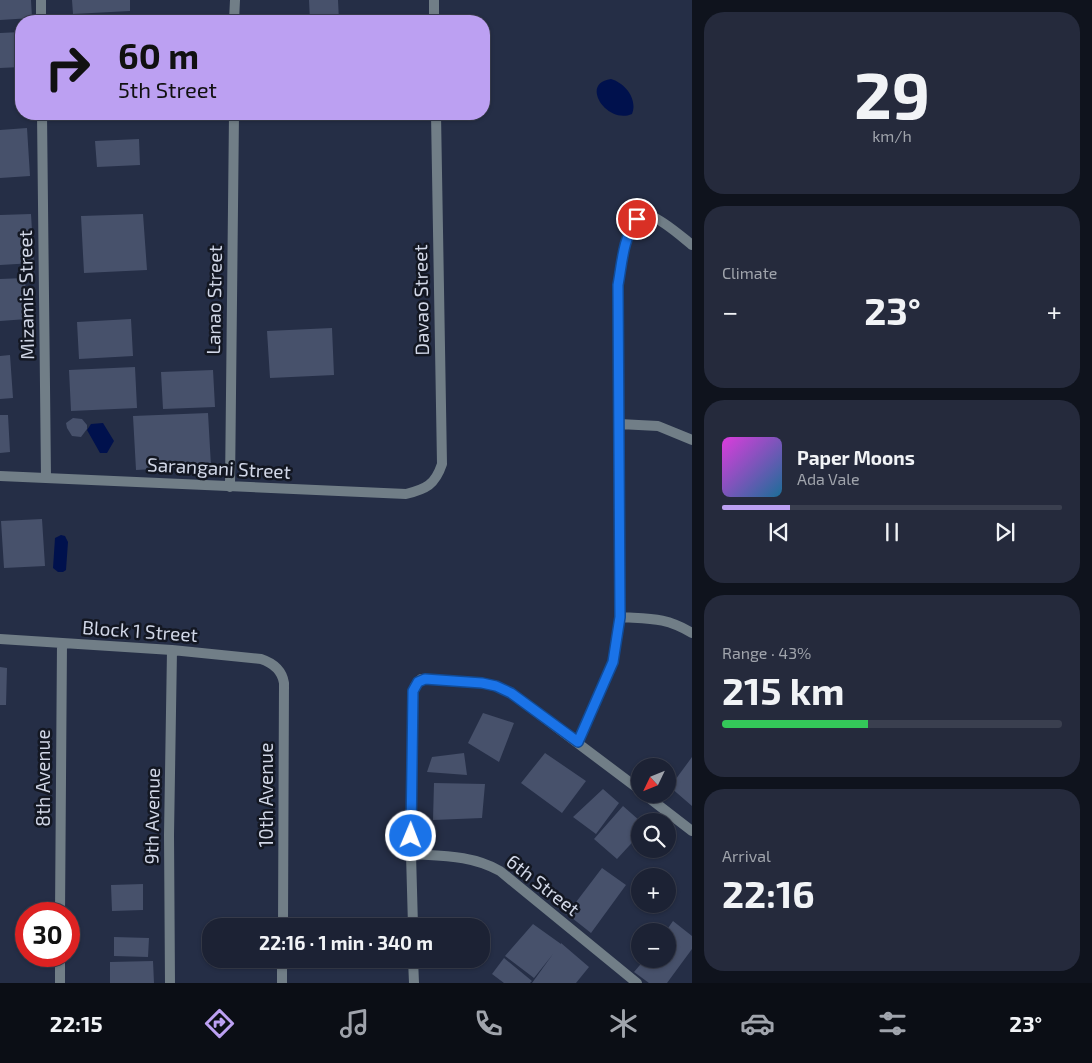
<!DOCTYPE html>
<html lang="en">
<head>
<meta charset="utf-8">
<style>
  body { margin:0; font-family:"Exo 2",sans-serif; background:#252a3c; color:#f1f3f6; height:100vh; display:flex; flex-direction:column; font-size:19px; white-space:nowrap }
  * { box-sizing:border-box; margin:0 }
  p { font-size:16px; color:#a0a4ac }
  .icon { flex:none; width:28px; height:28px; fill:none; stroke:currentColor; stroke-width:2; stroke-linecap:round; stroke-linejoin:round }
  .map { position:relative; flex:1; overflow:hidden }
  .drawer { display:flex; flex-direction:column; gap:12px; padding:12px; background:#0f131d; width:400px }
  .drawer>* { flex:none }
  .hud { position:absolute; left:15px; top:15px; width:475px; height:105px; border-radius:20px; box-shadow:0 1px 4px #0004,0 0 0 1px #3a3f4f; background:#bca0f2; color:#111; overflow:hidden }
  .needle { width:32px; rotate:227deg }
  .fabs { position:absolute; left:631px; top:758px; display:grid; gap:10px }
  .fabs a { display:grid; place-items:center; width:45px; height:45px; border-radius:50%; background:#1c2234; box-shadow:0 1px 4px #0004,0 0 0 1px #3a3f4f; font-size:25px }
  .speed { position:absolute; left:15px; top:902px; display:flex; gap:10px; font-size:25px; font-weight:700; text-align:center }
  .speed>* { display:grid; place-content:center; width:65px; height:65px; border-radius:50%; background:#1c2234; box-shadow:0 1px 4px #0004,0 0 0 1px #3a3f4f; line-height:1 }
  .speed .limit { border:8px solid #d22; background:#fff; color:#111 }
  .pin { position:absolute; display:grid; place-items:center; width:42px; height:42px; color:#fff; margin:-21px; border:2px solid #fff; border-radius:50%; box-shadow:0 1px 5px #0007 }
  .me { position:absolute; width:55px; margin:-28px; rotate:1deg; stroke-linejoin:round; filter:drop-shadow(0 0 4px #0008) }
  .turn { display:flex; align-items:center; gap:18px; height:105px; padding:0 20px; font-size:22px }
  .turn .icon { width:65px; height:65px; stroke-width:2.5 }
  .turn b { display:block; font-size:35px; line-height:42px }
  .big { font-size:38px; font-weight:700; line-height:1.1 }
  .drawer .widget { flex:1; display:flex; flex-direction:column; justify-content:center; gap:8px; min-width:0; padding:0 18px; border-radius:20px; background:#252a3c }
  .drawer .dial { align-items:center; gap:0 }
  .dial b { font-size:65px; line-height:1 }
  .song { display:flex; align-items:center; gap:15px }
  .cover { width:60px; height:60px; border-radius:8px; background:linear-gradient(135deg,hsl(300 70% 55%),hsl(200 70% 35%)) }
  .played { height:5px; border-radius:2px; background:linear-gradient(90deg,#bca0f2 20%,#3a3f4f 20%) }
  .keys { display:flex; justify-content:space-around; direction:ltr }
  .heat { display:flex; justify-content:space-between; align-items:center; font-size:28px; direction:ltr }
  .charge { height:8px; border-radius:4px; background:linear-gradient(90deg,#34c759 43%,#3a3f4f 0) }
  .trip { position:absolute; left:202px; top:918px; width:288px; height:50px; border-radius:20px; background:#1c2234; box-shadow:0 1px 4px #0004,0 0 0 1px #3a3f4f; font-weight:700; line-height:50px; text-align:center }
  .menu { display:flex; height:80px; justify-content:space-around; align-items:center; background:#0b0e15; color:#a0a4ac }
  .menu .icon { width:35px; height:35px }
  .menu .on { color:#bca0f2 }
  .menu b { font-size:22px; color:#f1f3f6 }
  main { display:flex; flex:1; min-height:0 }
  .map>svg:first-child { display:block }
  .water { fill:#00114d }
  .building { fill:#47516b }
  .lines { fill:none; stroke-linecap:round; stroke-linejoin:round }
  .street { stroke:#717e87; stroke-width:10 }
  .route-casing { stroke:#114b97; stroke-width:12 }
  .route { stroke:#1a73e8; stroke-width:9 }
  .labels { text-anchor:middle; stroke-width:5; stroke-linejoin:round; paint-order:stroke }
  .street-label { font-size:19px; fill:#d1d7e7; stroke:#131722 }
</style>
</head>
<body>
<main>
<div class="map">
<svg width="692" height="983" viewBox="0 0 692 983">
  <rect width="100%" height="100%" fill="#252e46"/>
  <!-- water -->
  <path class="water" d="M611,79C625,83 638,99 632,114C607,125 579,83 611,79Z
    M103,423L114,441L107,453H100L87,430L91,424Z
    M61,535L65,536L68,542L66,570L63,572H58L53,568L55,538Z"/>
  <!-- building -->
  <path class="building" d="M0,0H31L32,18L0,20Z
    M72,0H130V11L73,14Z
    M309,0H338L339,21H310Z
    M21,32V67L0,68V33Z
    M27,128L30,176L0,178V130Z
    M139,139L140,165L97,167L95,141Z
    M31,214L34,263L0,265V215Z
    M143,214L147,270L84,273L81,216Z
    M25,278L27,319L0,321V279Z
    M131,319L133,356L79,359L77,322Z
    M332,328L334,375L270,378L267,331Z
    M10,355L13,398L0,399V356Z
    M135,367L137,408L71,411L69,370Z
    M213,370L215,407L163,409L161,372Z
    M208,413L211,466L136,470L133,416Z
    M0,415H8L10,452L0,453Z
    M73,418L82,419L87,425V429L81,437L72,436L67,428L66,423Z
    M42,519L45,566L4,568L1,521Z
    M0,667L7,668L6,705H0Z
    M483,713L514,723L499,762L468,743Z
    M464,753L467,775L427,772L432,757Z
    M545,753L586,781L562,813L521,783Z
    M692,757V806L670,787Z
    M434,783L485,784L482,818L433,820Z
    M603,789L619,803L596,834L573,817Z
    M623,806L640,821V834L617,859L594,839Z
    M602,868L626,885L591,933L567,914Z
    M143,884V910L112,911L111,885Z
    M673,921L692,936V949L667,983H649L634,972L645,959H668V931H666Z
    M533,924L561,944V943L589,967L576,983H532L553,954L534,978L505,956Z
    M114,937L149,938L148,957L114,956Z
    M504,958L532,981L530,983H504L492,974Z
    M153,961L154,983H110V962Z"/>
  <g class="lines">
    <!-- street -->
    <path class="street" d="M41,0V21
      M434,0V21
      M234,21L235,0
      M42,114L46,477
      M619,424L658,426L692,440
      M0,476L406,494C426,489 435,485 442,464L436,114
      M230,487L234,114
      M620,617C650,619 665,617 692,633
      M0,639L172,650L261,659C273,663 282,670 284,683L283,926
      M578,742L613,662L620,617L618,285C621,269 625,212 650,216C662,219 682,237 692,245
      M644,794L692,831
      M411,854C442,856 472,855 500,871L637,983
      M60,914L62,643
      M413,926L411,854L413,691L415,686L421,679L482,683L496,686L511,693L640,790
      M60,956V983
      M413,959L414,983
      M170,983L169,835L172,650
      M282,983V959"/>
  </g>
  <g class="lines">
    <!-- route casing -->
    <g class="route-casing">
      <path id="route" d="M411,836L413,691L418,682L425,679L482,683L496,686L511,693L578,742L613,662L620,617L618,285C622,263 623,238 637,219"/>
    </g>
    <!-- route -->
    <use href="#route" class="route"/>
  </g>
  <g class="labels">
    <!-- street labels -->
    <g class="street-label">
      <text transform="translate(26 295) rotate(-91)" y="7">Mizamis Street</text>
      <text transform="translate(214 300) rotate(-89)" y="7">Lanao Street</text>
      <text transform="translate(421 300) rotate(-91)" y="7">Davao Street</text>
      <text transform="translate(219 468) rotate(3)" y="7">Sarangani Street</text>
      <text transform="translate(140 631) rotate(4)" y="7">Block 1 Street</text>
      <text transform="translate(43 778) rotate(-90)" y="7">8th Avenue</text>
      <text transform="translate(266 795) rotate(-90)" y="7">10th Avenue</text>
      <text transform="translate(152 816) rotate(-89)" y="7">9th Avenue</text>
      <text transform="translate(543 885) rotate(38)" y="7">6th Street</text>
    </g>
  </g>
</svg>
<div class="fabs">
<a><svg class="needle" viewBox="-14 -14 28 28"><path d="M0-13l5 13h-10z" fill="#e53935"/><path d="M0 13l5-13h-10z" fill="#a0a4ac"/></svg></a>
<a><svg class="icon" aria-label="search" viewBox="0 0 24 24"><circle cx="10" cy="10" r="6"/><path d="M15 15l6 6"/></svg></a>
<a>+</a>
<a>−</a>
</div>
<div class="speed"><div class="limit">30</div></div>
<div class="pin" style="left:637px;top:219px;background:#d93025"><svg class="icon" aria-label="arrive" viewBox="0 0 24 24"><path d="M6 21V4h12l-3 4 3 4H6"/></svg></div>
<svg class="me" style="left:411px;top:836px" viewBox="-20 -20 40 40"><circle r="17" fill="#1a73e8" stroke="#fff" stroke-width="3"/><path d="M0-11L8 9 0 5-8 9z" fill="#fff"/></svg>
<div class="trip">22:16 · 1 min · 340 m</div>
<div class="hud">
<div class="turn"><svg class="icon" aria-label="right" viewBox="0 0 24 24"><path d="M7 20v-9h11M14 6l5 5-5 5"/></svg><div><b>60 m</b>5th Street</div></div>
</div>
</div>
<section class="drawer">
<div class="widget dial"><b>29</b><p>km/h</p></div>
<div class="widget"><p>Climate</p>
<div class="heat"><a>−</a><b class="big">23°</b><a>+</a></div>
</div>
<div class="widget">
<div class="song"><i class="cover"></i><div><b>Paper Moons</b><p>Ada Vale</p></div></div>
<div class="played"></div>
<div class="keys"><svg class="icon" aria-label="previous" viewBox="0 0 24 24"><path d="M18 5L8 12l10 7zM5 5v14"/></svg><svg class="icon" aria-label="pause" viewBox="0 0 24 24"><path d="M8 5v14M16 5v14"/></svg><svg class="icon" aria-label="next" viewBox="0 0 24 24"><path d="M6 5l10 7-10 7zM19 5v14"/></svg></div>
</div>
<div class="widget"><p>Range · 43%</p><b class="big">215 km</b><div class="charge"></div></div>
<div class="widget"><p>Arrival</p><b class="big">22:16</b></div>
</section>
</main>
<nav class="menu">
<b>22:15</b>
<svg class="icon on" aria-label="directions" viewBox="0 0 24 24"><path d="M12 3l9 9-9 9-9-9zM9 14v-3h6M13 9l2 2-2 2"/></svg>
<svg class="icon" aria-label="music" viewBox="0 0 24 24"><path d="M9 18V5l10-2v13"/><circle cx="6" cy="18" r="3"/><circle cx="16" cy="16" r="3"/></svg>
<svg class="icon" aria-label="phone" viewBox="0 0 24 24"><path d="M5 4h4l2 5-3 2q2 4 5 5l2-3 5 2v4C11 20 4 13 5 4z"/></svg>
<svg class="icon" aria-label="climate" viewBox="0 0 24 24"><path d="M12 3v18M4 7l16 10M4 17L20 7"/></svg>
<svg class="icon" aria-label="car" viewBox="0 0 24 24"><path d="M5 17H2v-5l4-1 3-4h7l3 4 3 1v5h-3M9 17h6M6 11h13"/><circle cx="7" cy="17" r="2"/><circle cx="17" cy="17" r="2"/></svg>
<svg class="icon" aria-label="filters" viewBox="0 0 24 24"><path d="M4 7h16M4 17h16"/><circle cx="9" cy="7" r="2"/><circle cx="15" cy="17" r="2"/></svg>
<b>23°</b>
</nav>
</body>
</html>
